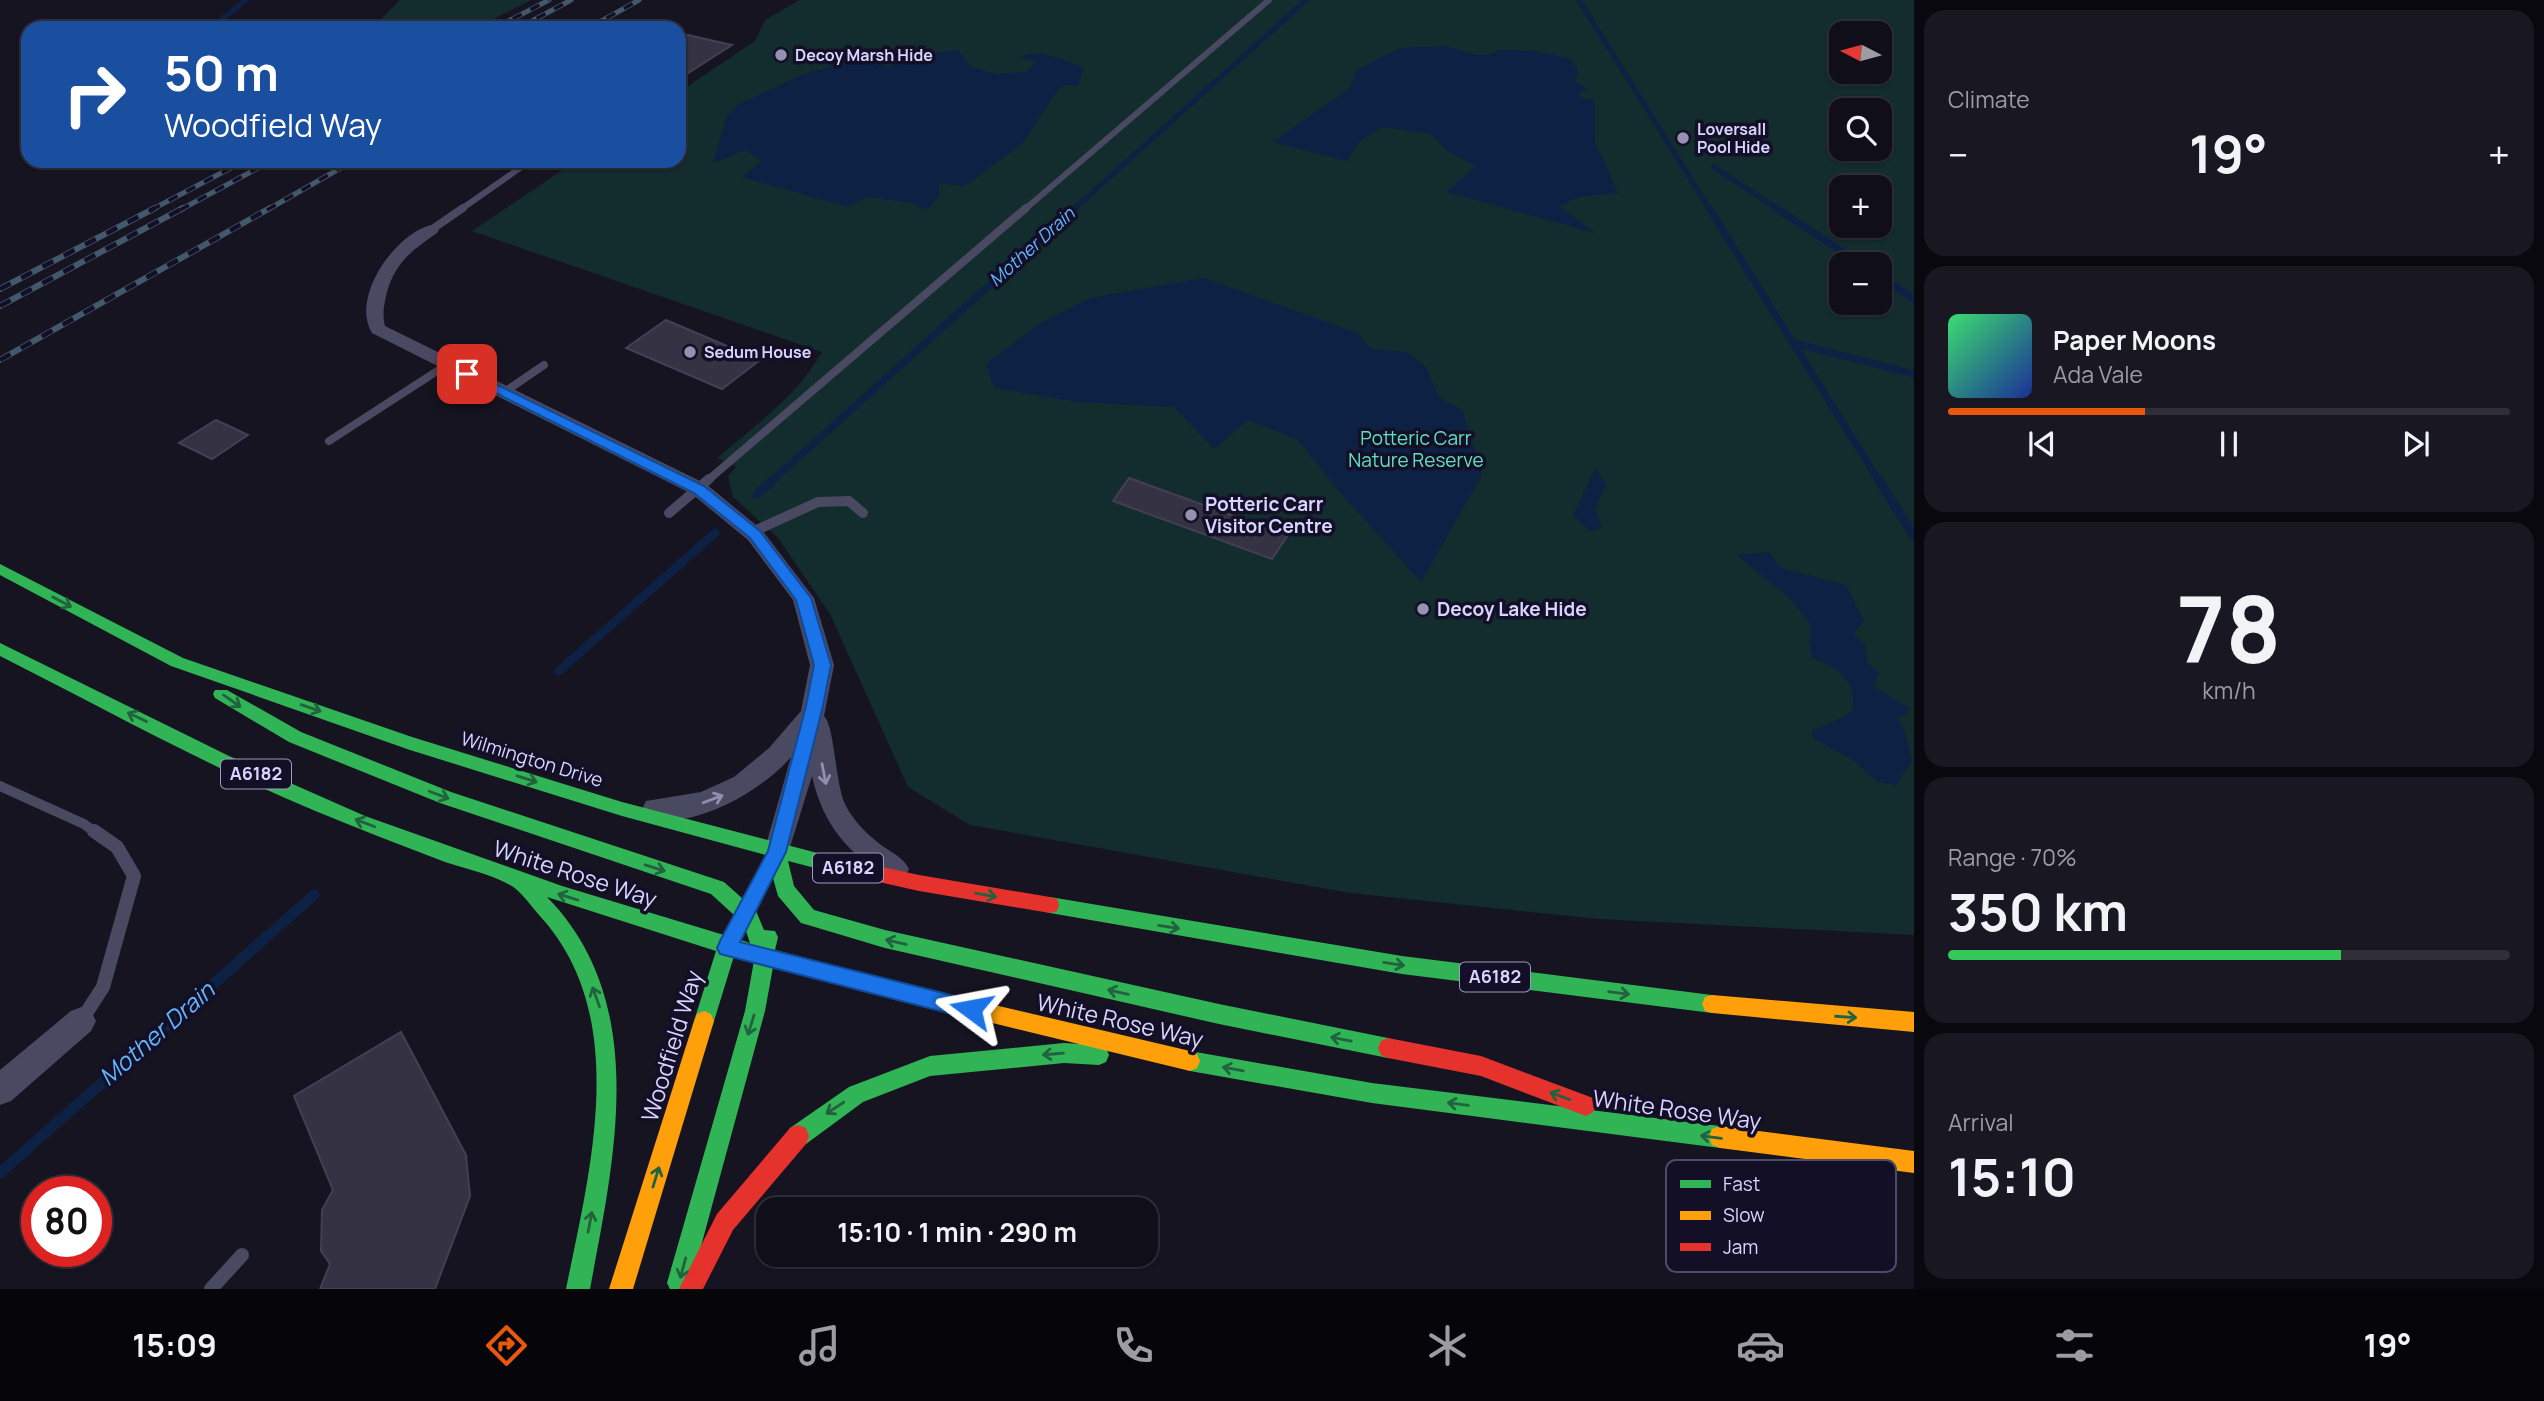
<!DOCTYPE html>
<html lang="en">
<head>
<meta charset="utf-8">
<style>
  body { margin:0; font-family:Manrope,sans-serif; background:#191822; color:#f1f3f6; height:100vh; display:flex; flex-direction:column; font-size:26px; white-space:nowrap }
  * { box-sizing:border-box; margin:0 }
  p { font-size:23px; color:#9c9ca2 }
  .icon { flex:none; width:38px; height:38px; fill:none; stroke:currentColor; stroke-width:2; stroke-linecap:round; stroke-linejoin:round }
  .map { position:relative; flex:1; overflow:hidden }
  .drawer { display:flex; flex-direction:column; gap:10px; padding:10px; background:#09080e; width:630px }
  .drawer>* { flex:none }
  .hud { position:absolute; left:21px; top:21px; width:665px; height:147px; border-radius:21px; box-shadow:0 2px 5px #0004,0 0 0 2px #302f38; background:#1a4fa0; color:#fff; overflow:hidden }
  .needle { width:46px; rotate:276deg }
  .fabs { position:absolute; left:1829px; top:21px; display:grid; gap:14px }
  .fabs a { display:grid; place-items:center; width:63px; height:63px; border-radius:14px; background:#100f19; box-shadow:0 2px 5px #0004,0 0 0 2px #302f38; font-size:35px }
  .speed { position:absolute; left:21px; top:1176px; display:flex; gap:14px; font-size:35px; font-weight:700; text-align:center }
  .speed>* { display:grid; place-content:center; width:91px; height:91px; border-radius:50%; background:#100f19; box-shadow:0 2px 5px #0004,0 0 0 2px #302f38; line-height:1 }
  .speed .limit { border:10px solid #d22; background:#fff; color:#111 }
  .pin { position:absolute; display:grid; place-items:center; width:60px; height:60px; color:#fff; margin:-30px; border-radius:14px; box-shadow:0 4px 10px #0006 }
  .me { position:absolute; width:77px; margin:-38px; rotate:283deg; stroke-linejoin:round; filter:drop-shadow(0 0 5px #0008) }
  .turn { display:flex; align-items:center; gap:24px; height:147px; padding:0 28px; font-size:32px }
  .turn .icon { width:91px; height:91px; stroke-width:2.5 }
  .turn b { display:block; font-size:49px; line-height:60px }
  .big { font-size:52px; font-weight:700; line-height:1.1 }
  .drawer .widget { flex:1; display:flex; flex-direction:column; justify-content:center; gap:10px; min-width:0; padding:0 24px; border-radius:21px; background:#191822 }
  .drawer .dial { align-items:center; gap:0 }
  .dial b { font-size:91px; line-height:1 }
  .song { display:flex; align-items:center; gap:21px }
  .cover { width:84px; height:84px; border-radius:10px; background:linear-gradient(135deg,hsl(140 70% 55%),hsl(230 70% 35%)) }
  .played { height:7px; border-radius:4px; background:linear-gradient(90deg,#ea580c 35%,#302f38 35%) }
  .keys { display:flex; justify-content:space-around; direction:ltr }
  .heat { display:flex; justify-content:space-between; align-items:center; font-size:38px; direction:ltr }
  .charge { height:10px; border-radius:5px; background:linear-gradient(90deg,#34c759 70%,#302f38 0) }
  .trip { position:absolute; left:756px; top:1197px; width:402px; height:70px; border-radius:21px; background:#100f19; box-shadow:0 2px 5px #0004,0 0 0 2px #302f38; font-weight:700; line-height:70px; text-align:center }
  .tabs { display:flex; height:112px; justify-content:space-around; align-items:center; background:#06060a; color:#9c9ca2 }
  .tabs .icon { width:49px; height:49px }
  .tabs .active { color:#ea580c }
  .tabs b { font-size:32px; color:#f1f3f6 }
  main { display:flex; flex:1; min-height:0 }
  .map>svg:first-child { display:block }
  .green { fill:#132c2d; fill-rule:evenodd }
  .water { fill:#0d2144 }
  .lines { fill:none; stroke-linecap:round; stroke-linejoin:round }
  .stream-far3 { stroke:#0d2144; stroke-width:5 }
  .stream-far2 { stroke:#0d2144; stroke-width:7 }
  .stream-far1 { stroke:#0d2144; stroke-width:9 }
  .stream { stroke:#0d2144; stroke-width:11 }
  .building { fill:#343243; stroke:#433f54; stroke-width:2 }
  .lane-far3 { stroke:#4a4962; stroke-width:6 }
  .lane-far2 { stroke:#4a4962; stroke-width:8 }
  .lane-far1 { stroke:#4a4962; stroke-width:10 }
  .lane { stroke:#4a4962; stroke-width:14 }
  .street { fill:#4a4962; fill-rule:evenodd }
  .fast { fill:#30b455; fill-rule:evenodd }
  .slow { fill:#ff9f0a; fill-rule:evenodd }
  .jam { fill:#e5322d; fill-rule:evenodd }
  .rail-far1-casing { stroke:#43596b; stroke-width:5 }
  .rail-casing { stroke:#43596b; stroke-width:6 }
  .rail-far1 { stroke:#130f26; stroke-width:3.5; stroke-dasharray:10; stroke-linecap:butt }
  .rail { stroke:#130f26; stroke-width:4.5; stroke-dasharray:12; stroke-linecap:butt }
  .oneway { stroke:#22623e }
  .oneway2 { stroke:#928eb0 }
  .route { fill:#1a73e8; stroke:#114b97; stroke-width:2 }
  .poi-dot { fill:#9591b1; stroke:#130f26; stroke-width:2.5 }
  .labels { text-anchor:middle; stroke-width:7; stroke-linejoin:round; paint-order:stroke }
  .far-poi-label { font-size:16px; font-weight:bold; fill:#d9d4ff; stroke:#130f26; text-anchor:start }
  .far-water-label { font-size:18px; font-style:italic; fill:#62b6ff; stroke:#130f26 }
  .shield { fill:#130f26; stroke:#9e99be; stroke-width:2 }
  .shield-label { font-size:18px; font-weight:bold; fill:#d9d4ff }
  .park-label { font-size:19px; fill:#5fe0c0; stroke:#130f26 }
  .poi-label { font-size:19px; font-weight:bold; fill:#d9d4ff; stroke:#130f26; text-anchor:start }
  .street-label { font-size:19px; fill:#d9d4ff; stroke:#130f26 }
  .near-street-label { font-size:23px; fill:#d9d4ff; stroke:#130f26 }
  .near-water-label { font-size:24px; font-style:italic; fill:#62b6ff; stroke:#130f26 }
  .key { fill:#130f26; stroke:#4e4a67; stroke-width:2 }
  .key-label { font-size:19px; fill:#d9d4ff }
</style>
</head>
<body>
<main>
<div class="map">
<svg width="1914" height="1289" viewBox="0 0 1914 1289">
  <rect width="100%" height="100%" fill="#161421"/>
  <!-- green -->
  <path class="green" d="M400,0H531L476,28H372Z
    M800,0H1914V935L1599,919L1350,893L970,825L908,787L830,614L778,538L733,497L728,476L736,467L717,458C756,425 796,397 822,352L472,231L576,161H679V92L755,41L765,20ZM1841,33H1880V72H1841ZM1841,110H1880V149H1841ZM1841,187H1880V226H1841ZM1841,264H1880V303H1841Z"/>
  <!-- water -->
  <path class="water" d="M1446,46C1461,50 1484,62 1498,50L1532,51L1569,58L1578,71L1575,82L1588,89L1578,94L1581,98L1593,100L1595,110V142L1618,193L1579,197L1559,206L1595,233L1447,192L1476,166L1447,151L1431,134L1382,127L1359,142L1347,161L1273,142L1350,88L1357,70L1400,48Z
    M958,50L971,67L997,74L1027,72L1036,61L1019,57C1041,48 1062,60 1084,68L1078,86L1065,85L1056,92L1023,143L965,186L939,183V197L926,210L912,203L867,197L848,207L742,177L762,161L746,150L713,163L726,118L739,104L804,74L840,64L879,61L886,67L918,60L921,51L934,53Z
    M1204,278L1357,333L1371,349L1407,352L1426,367L1439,397L1463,411L1482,475L1421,582L1339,491L1297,439L1248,420L1214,449L1174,407L1077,402L995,388L986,364L1039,324L1090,298Z
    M1595,469L1606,484L1595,509L1602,528L1590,531L1573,515Z
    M1769,552L1781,568L1846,585L1864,621L1853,635L1865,643L1867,662L1879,673L1874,687L1909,708L1906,714L1897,717L1905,732L1912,761L1896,785L1878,782L1855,761L1814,739L1812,731L1844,717L1853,709C1855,678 1839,668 1812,658L1809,642L1811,624L1787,596L1737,555Z"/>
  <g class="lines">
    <!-- stream-far3 -->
    <path class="stream-far3" d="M1579,0L1710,210
      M202,28L221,20L246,0
      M1714,167L1779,210
      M1073,210L1306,0"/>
    <!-- stream-far2 -->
    <path class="stream-far2" d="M1709,208L1879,481
      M1776,208L1861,264
      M1880,276L1914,299
      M1794,343L1914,374
      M772,481L1075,208"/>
    <!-- stream-far1 -->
    <path class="stream-far1" d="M1878,479L1914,536
      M757,494L774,479
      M559,671L715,533"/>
    <!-- stream -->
    <path class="stream" d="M0,1173L314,895"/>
  </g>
  <!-- building -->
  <path class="building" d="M679,33L732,45L679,79Z
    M666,320L760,360L722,389L626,348Z
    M216,420L248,435L212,459L179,443Z
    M1129,478L1270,529L1288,535L1272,559L1113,501Z
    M401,1032L466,1155L470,1196L435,1289H320L330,1264L321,1251L322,1210L333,1190L294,1096Z"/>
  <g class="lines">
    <!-- lane-far3 -->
    <path class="lane-far3" d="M460,210L530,161
      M1024,210L1269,0"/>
    <!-- lane-far2 -->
    <path class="lane-far2" d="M431,230L463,208
      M503,393L544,365
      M329,441L448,364
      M707,481L1026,208"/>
    <!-- lane-far1 -->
    <path class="lane-far1" d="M669,513L709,479
      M752,532L818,502L849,501L863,513
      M0,786L84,824L96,833"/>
    <!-- lane -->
    <path class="lane" d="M81,1021L103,987L134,876L117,847L94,831
      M211,1289L242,1255"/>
    <!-- street -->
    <path class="street" d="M431,225L437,227L439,230L437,233C412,250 395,263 387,292C384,304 382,314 385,326L706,484L762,530L814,598L834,665L824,716C835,727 835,783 845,804C853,821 867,834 881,845C892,853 903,857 909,869L905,877C893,882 886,877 876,870C841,846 821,817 812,776L786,860L777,863L768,860L764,852L791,757C762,791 691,832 646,817L642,809L646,801L701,792L734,777L769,748L801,711L810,665L793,600L748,540L692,494L372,333C350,297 395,234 431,225Z
      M81,1007L91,1011L96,1021L91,1031L11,1101L0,1105V1070L71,1011Z"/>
    <!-- fast -->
    <path class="fast" d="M0,564L183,658L412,737L622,802L829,856L832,862L829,868L823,870L788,861L794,886L814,910L885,930L1219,1004L1388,1038L1395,1041L1398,1048L1395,1055L1388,1058L1219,1024L885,948L808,925L801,923L778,896L773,878L756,911L764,930L775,931L778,937L775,950L910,985L917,987L920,994L917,1001L910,1003L773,967L765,1011L691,1283L688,1289H670L667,1283L745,1011L754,961L734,956L714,1021L711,1028L704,1031L697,1028L694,1021L716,951L547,897C651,1003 614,1160 590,1289H566C590,1170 632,1015 539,915C531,906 520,890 510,885C491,874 466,869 445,862C401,845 356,828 313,810C205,765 103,708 0,656V643L229,756L365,816L562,886L724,935L734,915L711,894L440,803L289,742L215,698L213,694L215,690H227L301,732L451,792L724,882L743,899L766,855L622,816L410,750L171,666L0,575ZM746,931L750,943L741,940Z
      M1050,897L1402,956L1712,995L1719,997L1722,1004L1719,1011L1712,1013L1402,974L1050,913L1043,911L1041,905L1043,899Z
      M1064,1043L1099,1045L1106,1048L1109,1055L1106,1062L1099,1065L1064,1063L930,1076L863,1102L806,1144L798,1147L790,1144L787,1136L790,1128L849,1087L930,1056Z
      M1190,1051L1372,1083L1720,1126L1728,1129L1731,1137L1728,1145L1720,1148L1372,1103L1190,1071L1183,1068L1180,1061L1183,1054Z"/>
    <!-- slow -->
    <path class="slow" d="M910,985L1190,1051L1197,1054L1200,1061L1197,1068L1190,1071L910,1003L903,1001L900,994L903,987Z
      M1712,995L1914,1012V1032L1712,1013L1705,1011L1702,1004L1705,997Z
      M704,1011L711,1014L714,1021L633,1289H609L694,1021L697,1014Z
      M1720,1126L1914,1151V1173L1720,1148L1712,1145L1709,1137L1712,1129Z"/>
    <!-- jam -->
    <path class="jam" d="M823,854L919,875L1050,897L1057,899L1059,905L1057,911L1050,913L919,891L817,868L814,862L817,856Z
      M1388,1038L1481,1056L1593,1098L1597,1105L1593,1112L1586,1116L1481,1076L1388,1058L1381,1055L1378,1048L1381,1041Z
      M798,1125L806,1128L809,1136L806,1144L733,1230L703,1289H679L717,1214L790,1128Z"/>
    <!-- rail-far1 casing -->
    <g class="rail-far1-casing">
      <path id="rail-far1" d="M495,28L549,0
        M519,28L571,0
        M589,28L639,0
        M151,210L244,161
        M180,210L271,161
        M267,210L353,161"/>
    </g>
    <!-- rail casing -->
    <g class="rail-casing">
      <path id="rail" d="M0,289L155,208
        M0,306L183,208
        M0,360L270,208"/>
    </g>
    <!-- rail-far1 -->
    <use href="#rail-far1" class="rail-far1"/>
    <!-- rail -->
    <use href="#rail" class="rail"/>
  </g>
  <!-- one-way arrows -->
  <defs><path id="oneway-shaft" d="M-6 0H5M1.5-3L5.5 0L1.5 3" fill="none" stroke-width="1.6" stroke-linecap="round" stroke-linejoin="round" transform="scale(1.75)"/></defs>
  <g class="oneway">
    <use href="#oneway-shaft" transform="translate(62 602) rotate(28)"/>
    <use href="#oneway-shaft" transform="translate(232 701) rotate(35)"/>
    <use href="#oneway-shaft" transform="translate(311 708) rotate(19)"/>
    <use href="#oneway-shaft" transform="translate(137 717) rotate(-154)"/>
    <use href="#oneway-shaft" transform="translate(527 779) rotate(17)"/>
    <use href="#oneway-shaft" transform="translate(439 795) rotate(21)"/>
    <use href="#oneway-shaft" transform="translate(365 823) rotate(-159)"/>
    <use href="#oneway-shaft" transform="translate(655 868) rotate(17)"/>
    <use href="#oneway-shaft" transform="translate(986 895) rotate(10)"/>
    <use href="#oneway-shaft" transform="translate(568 897) rotate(-163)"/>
    <use href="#oneway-shaft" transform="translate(1169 927) rotate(9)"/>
    <use href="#oneway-shaft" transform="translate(896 942) rotate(-167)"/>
    <use href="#oneway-shaft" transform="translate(1394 964) rotate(9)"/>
    <use href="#oneway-shaft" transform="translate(1118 992) rotate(-167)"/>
    <use href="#oneway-shaft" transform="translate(1619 993) rotate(7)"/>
    <use href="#oneway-shaft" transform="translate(596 997) rotate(-110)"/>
    <use href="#oneway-shaft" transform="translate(1846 1017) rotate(4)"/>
    <use href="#oneway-shaft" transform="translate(751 1025) rotate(107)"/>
    <use href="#oneway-shaft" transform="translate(1341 1039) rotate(-169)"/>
    <use href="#oneway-shaft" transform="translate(1053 1054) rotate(175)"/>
    <use href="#oneway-shaft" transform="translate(1233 1069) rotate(-170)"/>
    <use href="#oneway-shaft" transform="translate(1560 1096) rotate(-160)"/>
    <use href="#oneway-shaft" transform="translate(1458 1104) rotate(-173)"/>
    <use href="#oneway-shaft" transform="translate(835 1108) rotate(147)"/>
    <use href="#oneway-shaft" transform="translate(1711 1137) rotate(-172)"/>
    <use href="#oneway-shaft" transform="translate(656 1177) rotate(-73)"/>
    <use href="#oneway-shaft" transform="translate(590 1222) rotate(-79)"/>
    <use href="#oneway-shaft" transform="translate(683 1268) rotate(105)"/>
  </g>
  <g class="oneway2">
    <use href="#oneway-shaft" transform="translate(824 774) rotate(79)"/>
    <use href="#oneway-shaft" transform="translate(713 799) rotate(-21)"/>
  </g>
  <!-- route -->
  <path class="route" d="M467,370L704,486L760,531L811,598L831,665L823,706L786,852L740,942L971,1000L978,1003L981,1009L978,1016L971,1019L720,954L717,948L720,941L768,851L806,706L814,665L796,600L750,538L694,493L462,376V371Z"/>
  <!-- markers -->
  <g class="poi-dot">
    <circle cx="781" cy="55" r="7"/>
    <circle cx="1683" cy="138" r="7"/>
    <circle cx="690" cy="352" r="7"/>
    <circle cx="1191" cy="515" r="7"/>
    <circle cx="1423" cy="609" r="7"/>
  </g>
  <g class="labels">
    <!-- far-poi labels -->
    <g class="far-poi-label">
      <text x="795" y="61">Decoy Marsh Hide</text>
      <text x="1697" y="135">Loversall<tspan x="1697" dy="18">Pool Hide</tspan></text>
      <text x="704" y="358">Sedum House</text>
    </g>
    <!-- far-water labels -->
    <g class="far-water-label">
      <text transform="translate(1032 247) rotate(-42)" y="6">Mother Drain</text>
    </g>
    <!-- shield labels -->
    <g class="shield">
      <rect x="221" y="759.5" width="70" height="29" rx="5"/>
      <rect x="813" y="853.5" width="70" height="29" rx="5"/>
      <rect x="1460" y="962.5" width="70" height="29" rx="5"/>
    </g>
    <g class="shield-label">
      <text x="256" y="780">A6182</text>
      <text x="848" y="874">A6182</text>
      <text x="1495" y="983">A6182</text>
    </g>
    <!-- park labels -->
    <g class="park-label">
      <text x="1416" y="445">Potteric Carr<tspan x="1416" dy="22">Nature Reserve</tspan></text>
    </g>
    <!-- poi labels -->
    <g class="poi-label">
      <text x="1205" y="511">Potteric Carr<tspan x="1205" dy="22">Visitor Centre</tspan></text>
      <text x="1437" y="616">Decoy Lake Hide</text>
    </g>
    <!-- street labels -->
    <g class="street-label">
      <text transform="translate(532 759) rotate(17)" y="7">Wilmington Drive</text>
    </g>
    <!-- near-street labels -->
    <g class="near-street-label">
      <text transform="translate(575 874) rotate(18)" y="8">White Rose Way</text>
      <text transform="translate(1120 1021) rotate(13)" y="8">White Rose Way</text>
      <text transform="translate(672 1046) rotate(-73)" y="8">Woodfield Way</text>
      <text transform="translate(1677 1110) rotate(8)" y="8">White Rose Way</text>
    </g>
    <!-- near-water labels -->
    <g class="near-water-label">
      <text transform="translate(157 1034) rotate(-41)" y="8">Mother Drain</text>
    </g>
  </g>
  <!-- legend -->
  <rect x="1666" y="1160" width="230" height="112" rx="10" class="key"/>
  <rect x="1680" y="1180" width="31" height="8" fill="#30b455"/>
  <rect x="1680" y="1211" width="31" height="9" fill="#ff9f0a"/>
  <rect x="1680" y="1243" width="31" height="8" fill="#e5322d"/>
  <g class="key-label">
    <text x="1723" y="1191">Fast</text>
    <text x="1723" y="1222">Slow</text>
    <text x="1723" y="1254">Jam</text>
  </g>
</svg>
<div class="fabs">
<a><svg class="needle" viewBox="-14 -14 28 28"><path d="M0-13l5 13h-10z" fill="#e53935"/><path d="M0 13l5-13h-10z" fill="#9c9ca2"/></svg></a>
<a><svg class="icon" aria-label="search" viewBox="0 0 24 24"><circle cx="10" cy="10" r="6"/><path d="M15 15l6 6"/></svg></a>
<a>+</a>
<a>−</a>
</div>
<div class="speed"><div class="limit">80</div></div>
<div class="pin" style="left:467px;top:374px;background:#d93025"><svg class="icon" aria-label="arrive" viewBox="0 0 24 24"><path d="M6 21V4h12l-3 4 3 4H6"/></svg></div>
<svg class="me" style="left:971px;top:1009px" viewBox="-20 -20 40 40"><path d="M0-17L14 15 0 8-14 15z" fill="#1a73e8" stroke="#fff" stroke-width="4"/></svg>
<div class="trip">15:10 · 1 min · 290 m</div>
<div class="hud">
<div class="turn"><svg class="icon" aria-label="right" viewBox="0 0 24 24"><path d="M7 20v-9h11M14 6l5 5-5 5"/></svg><div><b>50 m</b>Woodfield Way</div></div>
</div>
</div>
<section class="drawer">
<div class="widget"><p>Climate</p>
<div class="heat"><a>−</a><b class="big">19°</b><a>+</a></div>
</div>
<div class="widget">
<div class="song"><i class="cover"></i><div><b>Paper Moons</b><p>Ada Vale</p></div></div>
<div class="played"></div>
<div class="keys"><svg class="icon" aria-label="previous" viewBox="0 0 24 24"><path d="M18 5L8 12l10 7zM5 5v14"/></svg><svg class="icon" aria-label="pause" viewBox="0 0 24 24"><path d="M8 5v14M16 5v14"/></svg><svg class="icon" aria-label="next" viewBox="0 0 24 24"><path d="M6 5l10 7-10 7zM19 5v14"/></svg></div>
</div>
<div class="widget dial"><b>78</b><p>km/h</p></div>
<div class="widget"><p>Range · 70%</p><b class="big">350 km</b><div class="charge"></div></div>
<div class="widget"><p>Arrival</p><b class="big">15:10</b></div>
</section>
</main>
<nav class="tabs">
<b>15:09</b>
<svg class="icon active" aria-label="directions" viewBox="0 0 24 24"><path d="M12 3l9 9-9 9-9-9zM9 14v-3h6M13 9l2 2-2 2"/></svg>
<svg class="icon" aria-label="music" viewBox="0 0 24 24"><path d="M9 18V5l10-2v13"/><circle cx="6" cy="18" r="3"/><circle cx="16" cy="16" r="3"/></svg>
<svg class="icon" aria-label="phone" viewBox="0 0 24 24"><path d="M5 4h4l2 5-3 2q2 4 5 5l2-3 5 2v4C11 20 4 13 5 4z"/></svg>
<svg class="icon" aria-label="climate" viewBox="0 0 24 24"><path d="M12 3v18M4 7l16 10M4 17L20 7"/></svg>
<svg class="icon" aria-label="car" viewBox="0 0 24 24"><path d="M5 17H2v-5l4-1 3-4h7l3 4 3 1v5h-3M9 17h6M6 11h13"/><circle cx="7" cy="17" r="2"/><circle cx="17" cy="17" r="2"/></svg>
<svg class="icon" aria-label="filters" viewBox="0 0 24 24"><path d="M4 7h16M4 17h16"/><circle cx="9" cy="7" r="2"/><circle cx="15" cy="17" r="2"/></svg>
<b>19°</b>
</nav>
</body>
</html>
